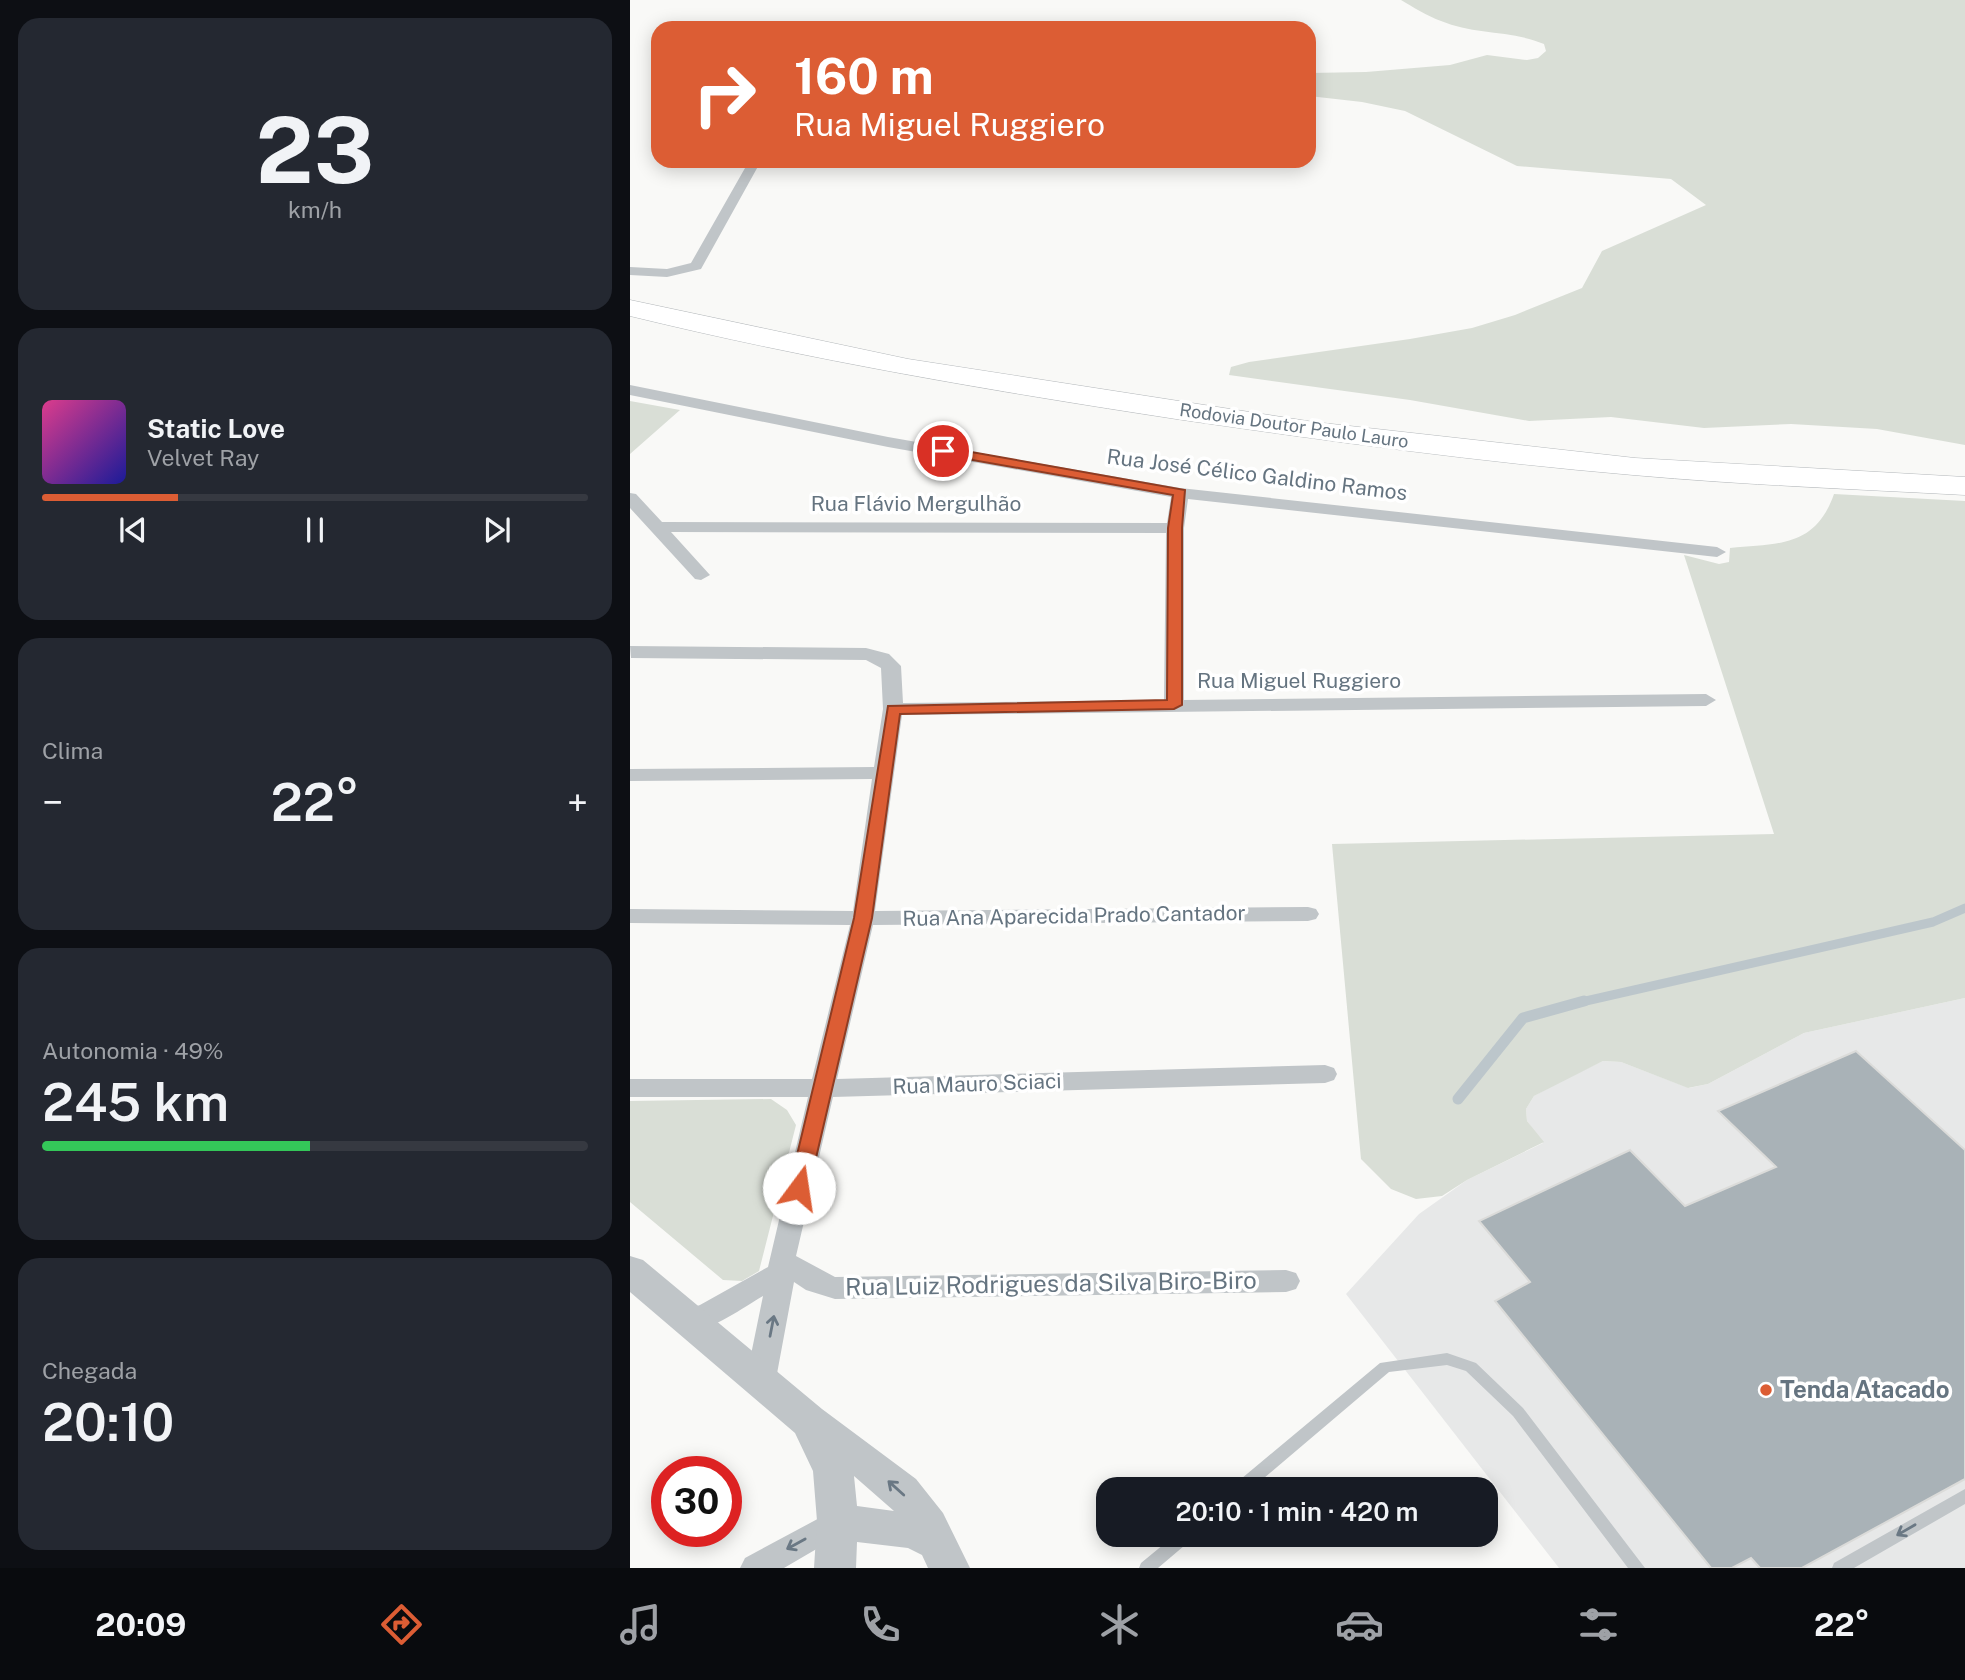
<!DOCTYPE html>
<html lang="pt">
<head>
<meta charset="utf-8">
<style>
  body { margin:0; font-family:"Public Sans",sans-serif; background:#242831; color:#f1f3f6; height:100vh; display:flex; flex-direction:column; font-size:26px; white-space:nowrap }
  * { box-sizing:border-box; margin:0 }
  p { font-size:23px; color:#9ea1a6 }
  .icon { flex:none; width:38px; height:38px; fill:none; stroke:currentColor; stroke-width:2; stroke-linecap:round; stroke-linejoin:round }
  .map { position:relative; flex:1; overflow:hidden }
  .panel { display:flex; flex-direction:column; gap:18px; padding:18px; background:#0d0f14; width:630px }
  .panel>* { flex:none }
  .banner { position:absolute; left:21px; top:21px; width:665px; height:147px; border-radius:21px; box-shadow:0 4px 18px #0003; background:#dc5d34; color:#fff; overflow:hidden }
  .speed { position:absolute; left:21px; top:1456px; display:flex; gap:14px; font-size:35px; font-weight:700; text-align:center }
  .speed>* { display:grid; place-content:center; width:91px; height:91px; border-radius:50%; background:#171b24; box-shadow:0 4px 18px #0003; line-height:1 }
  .speed .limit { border:10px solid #d22; background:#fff; color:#111 }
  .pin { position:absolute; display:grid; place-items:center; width:60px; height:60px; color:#fff; margin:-30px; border:4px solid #fff; border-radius:50%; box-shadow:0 2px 7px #0007 }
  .me { position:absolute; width:77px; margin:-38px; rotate:14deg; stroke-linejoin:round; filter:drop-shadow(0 0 5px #0008) }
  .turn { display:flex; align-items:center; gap:24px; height:147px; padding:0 28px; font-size:32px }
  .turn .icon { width:91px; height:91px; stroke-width:2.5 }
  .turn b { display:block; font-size:49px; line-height:60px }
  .big { font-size:52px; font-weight:600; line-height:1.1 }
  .panel .tile { flex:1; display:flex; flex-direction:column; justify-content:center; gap:10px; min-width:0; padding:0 24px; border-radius:21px; background:#242831 }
  .panel .dial { align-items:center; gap:0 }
  .dial b { font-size:91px; line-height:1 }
  .song { display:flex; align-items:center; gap:21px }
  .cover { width:84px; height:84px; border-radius:10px; background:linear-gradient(135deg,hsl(330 70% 55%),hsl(240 70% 35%)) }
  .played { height:7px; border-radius:4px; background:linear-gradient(90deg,#dc5d34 25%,#363941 25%) }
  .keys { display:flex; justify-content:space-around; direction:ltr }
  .heat { display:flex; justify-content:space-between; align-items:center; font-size:38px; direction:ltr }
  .charge { height:10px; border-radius:5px; background:linear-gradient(90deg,#34c759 49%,#363941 0) }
  .trip { position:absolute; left:466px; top:1477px; width:402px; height:70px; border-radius:21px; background:#171b24; box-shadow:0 4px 18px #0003; font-weight:600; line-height:70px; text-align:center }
  .tabs { display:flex; height:112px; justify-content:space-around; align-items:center; background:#090b0e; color:#9ea1a6 }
  .tabs .icon { width:49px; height:49px }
  .tabs .selected { color:#dc5d34 }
  .tabs b { font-size:32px; color:#f1f3f6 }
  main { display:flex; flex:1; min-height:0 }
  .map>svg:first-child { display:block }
  .built { fill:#e7e8e8 }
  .green { fill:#d9ded6 }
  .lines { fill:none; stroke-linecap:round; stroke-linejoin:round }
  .stream-far1 { stroke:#bcc6cb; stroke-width:9 }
  .stream { stroke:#bcc6cb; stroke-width:11 }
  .building { fill:#a9b2b7; stroke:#dbdbd9; stroke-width:2 }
  .trunk-casing { stroke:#b4b8bb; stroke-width:1 }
  .service { fill:#c0c5c8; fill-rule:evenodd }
  .minor { fill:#c0c5c8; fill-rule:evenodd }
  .tertiary { fill:#c0c5c8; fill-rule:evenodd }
  .trunk { fill:#fff; fill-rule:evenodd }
  .oneway { stroke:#6a7884 }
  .route { fill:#dc5d34; stroke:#8f3c22; stroke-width:2 }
  .poi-dot { fill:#dc5d34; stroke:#fff; stroke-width:2.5 }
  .labels { text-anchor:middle; stroke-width:7; stroke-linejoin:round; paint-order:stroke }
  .far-street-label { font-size:18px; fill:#657480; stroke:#fff }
  .street-label { font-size:21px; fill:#657480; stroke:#fff }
  .near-street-label { font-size:24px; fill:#657480; stroke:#fff }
  .near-poi-label { font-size:24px; font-weight:bold; fill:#657480; stroke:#fff; text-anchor:start }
</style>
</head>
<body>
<main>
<section class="panel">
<div class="tile dial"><b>23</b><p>km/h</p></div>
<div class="tile">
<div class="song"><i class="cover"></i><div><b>Static Love</b><p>Velvet Ray</p></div></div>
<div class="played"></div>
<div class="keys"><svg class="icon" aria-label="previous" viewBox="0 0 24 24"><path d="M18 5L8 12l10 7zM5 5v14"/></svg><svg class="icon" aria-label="pause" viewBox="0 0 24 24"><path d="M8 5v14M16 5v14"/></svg><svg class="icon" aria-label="next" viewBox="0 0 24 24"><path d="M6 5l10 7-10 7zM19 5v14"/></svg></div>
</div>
<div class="tile"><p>Clima</p>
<div class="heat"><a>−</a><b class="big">22°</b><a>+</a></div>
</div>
<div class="tile"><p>Autonomia · 49%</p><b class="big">245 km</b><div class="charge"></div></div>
<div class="tile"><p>Chegada</p><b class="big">20:10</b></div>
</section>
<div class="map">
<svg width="1335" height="1568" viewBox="0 0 1335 1568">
  <rect width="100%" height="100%" fill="#f9f9f7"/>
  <!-- built -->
  <path class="built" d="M1335,998V1568H929L716,1294L789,1214L837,1180L913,1143L897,1121L896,1109L904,1096L929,1082L973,1061L991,1062L1059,1088L1078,1084L1174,1033Z"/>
  <!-- green -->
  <path class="green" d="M771,0H1335V445L1247,429L1161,424L1074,428L981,417L899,421L780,400L599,375L601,367L619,362L780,339L842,328L885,315L952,288L972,251L1076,205L1041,179L887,166L775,111L732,102L679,96V73L736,72L820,65L857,55L897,60L908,58L916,51L914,44C881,30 844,35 811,21C797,16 783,7 771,0Z
    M0,401L50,410L0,454Z
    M1204,494L1335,501V998L1174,1033L1078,1084L1058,1088L991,1062L973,1061L904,1096L896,1109L897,1121L914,1142L837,1180L812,1196L786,1199L761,1189L731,1159L702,844L1144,834L1054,555L1089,564L1099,562L1100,548C1148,543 1185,548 1204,494Z
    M141,1099L157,1110L166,1125L129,1271L112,1281L93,1280L0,1202V1101Z"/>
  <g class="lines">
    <!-- stream-far1 -->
    <path class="stream-far1" d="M947,1003L1303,922L1335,908"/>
    <!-- stream -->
    <path class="stream" d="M828,1099L893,1018L954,1001"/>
  </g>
  <!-- building -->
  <path class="building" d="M1226,1051L1335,1150V1479L1172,1568H1130L1121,1558L1102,1568H1081L865,1301L900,1282L849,1221L1000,1150L1055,1206L1146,1167L1088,1111Z"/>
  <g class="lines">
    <!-- trunk casing -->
    <g class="trunk-casing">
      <path id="trunk" d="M0,300L278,359L684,422L1005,458L1335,477V495C1224,489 1114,485 1003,475C850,462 698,441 546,419C363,391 180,360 0,316Z"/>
    </g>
    <!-- service -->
    <path class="service" d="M817,1353L846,1363L893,1408L1015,1568H998L883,1416L836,1371L817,1365L759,1372L621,1489H603L605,1484L750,1363Z
      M1335,1489V1504L1224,1568H1202L1204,1563Z
      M545,1535H564L561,1540L528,1568H509L511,1563Z"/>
    <!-- minor -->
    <path class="minor" d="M119,161H131L71,269L37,277L0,275V267L37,269L61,263Z
      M0,385L258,437L550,488L1087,547L1096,552L1087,557L558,499L554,528V700L1076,694L1086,700L1076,706L272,715L245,911L678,907L686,909L689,914L686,919L678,921L243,925L207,1079L695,1065L704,1068L707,1074L704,1080L695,1083L203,1097L166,1256L205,1277L656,1270L666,1273L670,1281L666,1289L656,1292L205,1299L176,1290L164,1282L146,1379L141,1387L131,1391L121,1387L116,1379L133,1296C110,1309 74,1338 47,1329L43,1321L47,1313L70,1305L138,1267L178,1097H0V1079H182L220,925L0,923V909L223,911L242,779L0,781V769L244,767L253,709L251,668L236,660L1,658L0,646L236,648L259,654L271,666L273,703L534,700L536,533L41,532L80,575L71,580L65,579L0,508V493L6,494L32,522L537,523L541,497L258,447L0,395Z
      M208,1508L219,1512L223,1521L219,1530L154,1568H110L115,1558Z"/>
    <!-- tertiary -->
    <path class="tertiary" d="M0,1256L13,1260L192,1409L286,1479L313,1513L340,1568H298L292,1555L278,1548L227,1542L226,1568H184L187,1521L183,1471L165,1433L0,1292ZM224,1476L264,1511L227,1506Z"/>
    <!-- trunk -->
    <use href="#trunk" class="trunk"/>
  </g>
  <!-- one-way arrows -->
  <defs><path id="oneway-shaft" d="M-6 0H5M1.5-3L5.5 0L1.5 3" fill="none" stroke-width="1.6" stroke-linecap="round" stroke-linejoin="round" transform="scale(1.75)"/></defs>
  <g class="oneway">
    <use href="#oneway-shaft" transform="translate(142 1326) rotate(-79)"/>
    <use href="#oneway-shaft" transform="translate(266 1488) rotate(-138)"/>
    <use href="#oneway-shaft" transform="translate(1276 1530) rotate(150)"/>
    <use href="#oneway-shaft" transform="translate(166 1544) rotate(151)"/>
  </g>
  <!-- route -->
  <path class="route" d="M313,447L555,490L552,528V705L544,709L270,714L242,918L179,1188L176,1193H162L159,1188L224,918L258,706L537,700L538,528L543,495L308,454V448Z"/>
  <!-- markers -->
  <circle class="poi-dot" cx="1136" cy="1390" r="7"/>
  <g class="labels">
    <!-- far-street labels -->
    <g class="far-street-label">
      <text transform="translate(664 426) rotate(8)" y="6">Rodovia Doutor Paulo Lauro</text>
    </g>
    <!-- street labels -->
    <g class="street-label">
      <text transform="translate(627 475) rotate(7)" y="7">Rua José Célico Galdino Ramos</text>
      <text x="286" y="511">Rua Flávio Mergulhão</text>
      <text x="669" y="688">Rua Miguel Ruggiero</text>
      <text transform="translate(444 916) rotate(-1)" y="7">Rua Ana Aparecida Prado Cantador</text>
      <text transform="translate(347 1084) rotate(-2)" y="7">Rua Mauro Sciaci</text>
    </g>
    <!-- near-street labels -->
    <g class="near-street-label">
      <text transform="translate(421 1284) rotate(-1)" y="8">Rua Luiz Rodrigues da Silva Biro-Biro</text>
    </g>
    <!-- near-poi labels -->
    <g class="near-poi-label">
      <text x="1150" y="1398">Tenda Atacado</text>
    </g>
  </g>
</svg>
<div class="speed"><div class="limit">30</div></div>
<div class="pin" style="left:313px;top:451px;background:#d93025"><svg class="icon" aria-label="arrive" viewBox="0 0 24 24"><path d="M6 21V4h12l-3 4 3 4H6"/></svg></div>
<svg class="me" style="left:169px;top:1188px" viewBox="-20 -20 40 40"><circle r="19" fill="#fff"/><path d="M0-13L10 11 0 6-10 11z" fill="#dc5d34"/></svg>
<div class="trip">20:10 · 1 min · 420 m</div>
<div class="banner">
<div class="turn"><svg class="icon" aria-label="right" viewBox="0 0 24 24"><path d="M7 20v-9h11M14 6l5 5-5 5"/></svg><div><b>160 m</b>Rua Miguel Ruggiero</div></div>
</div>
</div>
</main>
<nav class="tabs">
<b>20:09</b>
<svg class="icon selected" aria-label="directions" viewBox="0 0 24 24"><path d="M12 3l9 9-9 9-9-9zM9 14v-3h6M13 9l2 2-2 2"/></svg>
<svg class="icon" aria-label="music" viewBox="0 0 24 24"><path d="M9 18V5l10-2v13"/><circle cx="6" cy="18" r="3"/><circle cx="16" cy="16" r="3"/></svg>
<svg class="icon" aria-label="phone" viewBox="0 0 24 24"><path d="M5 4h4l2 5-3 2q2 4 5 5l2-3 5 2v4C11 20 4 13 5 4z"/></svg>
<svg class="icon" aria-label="climate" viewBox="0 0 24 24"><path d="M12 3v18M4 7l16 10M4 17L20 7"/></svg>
<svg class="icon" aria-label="car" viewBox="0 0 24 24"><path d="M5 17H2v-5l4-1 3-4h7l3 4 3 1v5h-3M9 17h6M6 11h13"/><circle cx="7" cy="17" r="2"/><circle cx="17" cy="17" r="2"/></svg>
<svg class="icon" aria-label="filters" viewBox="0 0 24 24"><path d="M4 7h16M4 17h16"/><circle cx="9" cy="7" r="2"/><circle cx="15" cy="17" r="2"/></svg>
<b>22°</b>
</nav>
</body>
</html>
